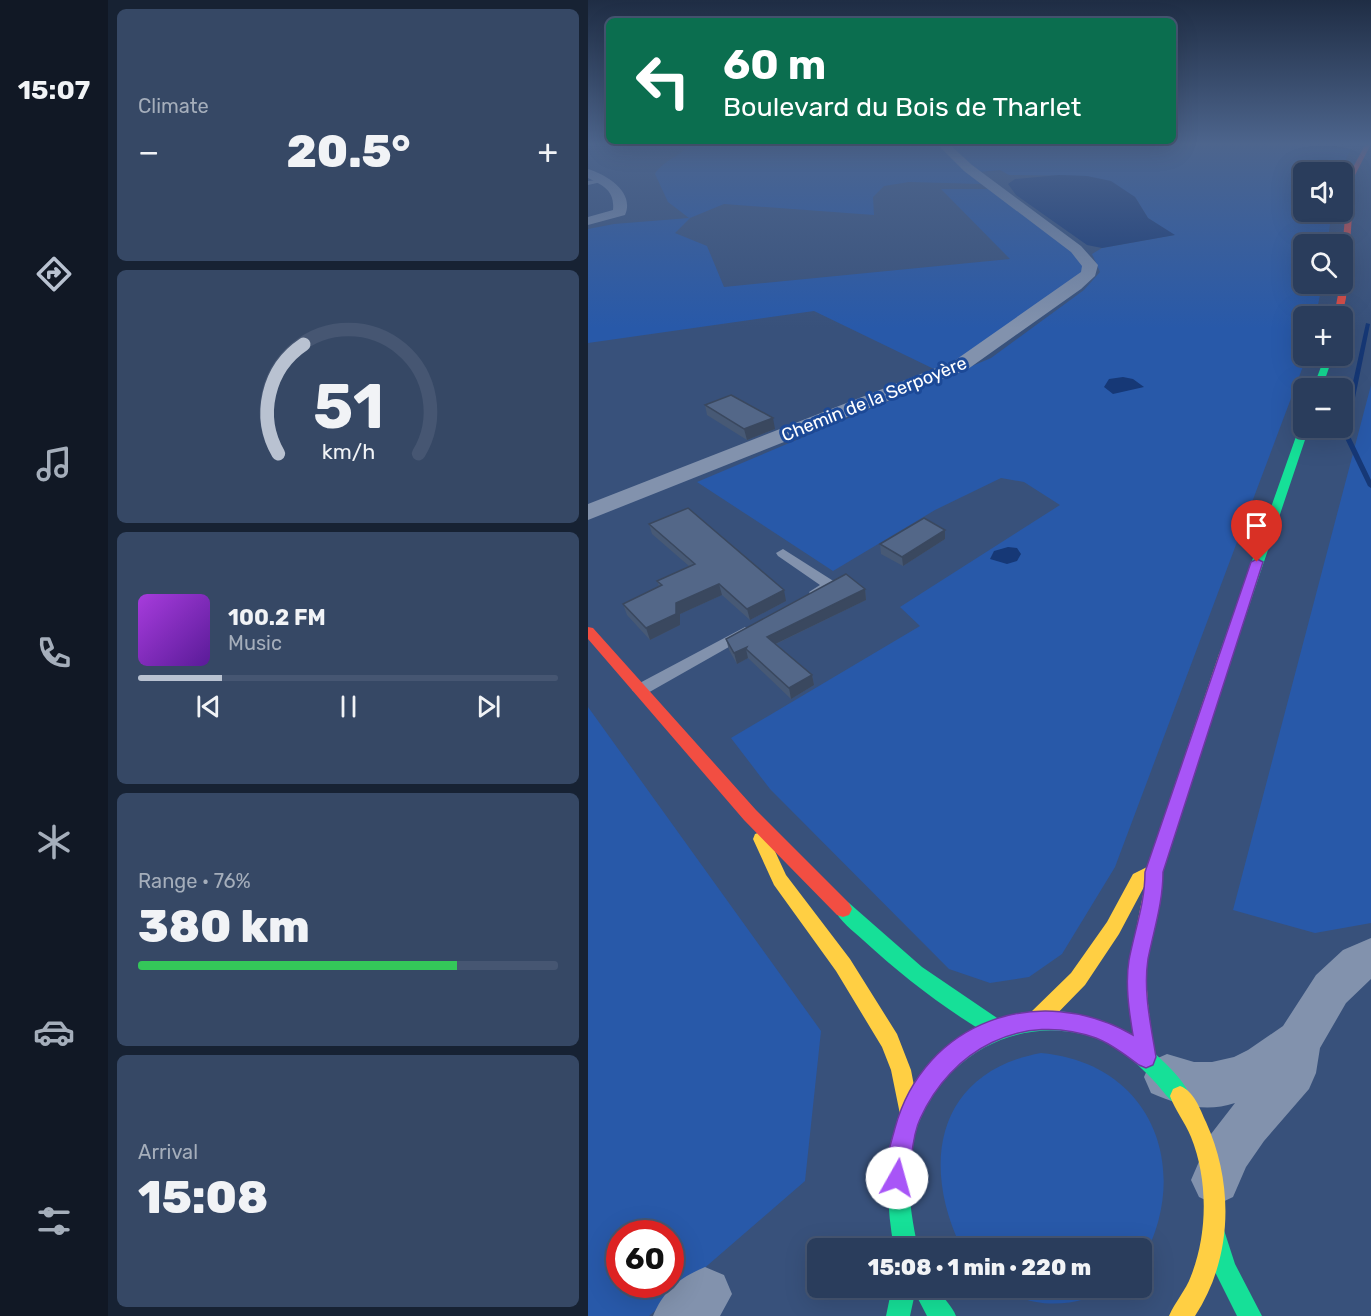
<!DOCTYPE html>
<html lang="en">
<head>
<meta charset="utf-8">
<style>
  body { margin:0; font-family:Rubik,sans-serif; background:#364865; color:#f1f3f6; height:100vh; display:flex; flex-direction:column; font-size:22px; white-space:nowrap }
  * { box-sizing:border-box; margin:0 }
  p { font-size:20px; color:#a5aebb }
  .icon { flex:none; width:33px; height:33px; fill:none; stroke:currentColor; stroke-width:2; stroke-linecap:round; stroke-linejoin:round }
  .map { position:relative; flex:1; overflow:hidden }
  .details { display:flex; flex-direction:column; gap:9px; padding:9px; background:#172233; width:480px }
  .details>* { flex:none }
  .hud { position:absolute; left:18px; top:18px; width:570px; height:126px; border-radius:9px; box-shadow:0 6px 24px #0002,0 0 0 2px #465672; background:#0b6e4f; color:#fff; overflow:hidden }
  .controls { position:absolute; left:705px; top:162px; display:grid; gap:12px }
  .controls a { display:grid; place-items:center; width:60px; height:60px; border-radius:9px; background:#2a3d5c; box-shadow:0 6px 24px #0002,0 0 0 2px #465672; font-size:30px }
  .speed { position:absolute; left:18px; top:1220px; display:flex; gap:12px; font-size:30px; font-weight:700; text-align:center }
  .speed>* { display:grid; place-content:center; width:78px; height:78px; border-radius:50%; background:#2a3d5c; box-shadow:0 6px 24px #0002,0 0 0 2px #465672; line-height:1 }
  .speed .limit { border:9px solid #d22; background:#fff; color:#111 }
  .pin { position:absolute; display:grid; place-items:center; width:51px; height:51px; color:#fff; margin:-62px -26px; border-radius:50% 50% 50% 0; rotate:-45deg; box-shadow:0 0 6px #0007 }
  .pin .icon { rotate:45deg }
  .me { position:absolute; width:66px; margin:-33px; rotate:7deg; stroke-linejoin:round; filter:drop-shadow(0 0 4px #0008) }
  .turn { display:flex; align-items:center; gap:21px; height:126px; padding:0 18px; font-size:27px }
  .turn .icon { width:78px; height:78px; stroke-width:2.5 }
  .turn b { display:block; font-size:42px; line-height:51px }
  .big { font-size:45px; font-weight:800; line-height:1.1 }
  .details .tile { flex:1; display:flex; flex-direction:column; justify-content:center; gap:9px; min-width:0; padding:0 21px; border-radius:9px; background:#364865 }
  .details .dial { align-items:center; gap:0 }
  .dial svg { height:156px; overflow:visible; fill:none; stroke:#465672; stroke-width:7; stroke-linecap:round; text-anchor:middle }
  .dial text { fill:#f1f3f6; stroke:none }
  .song { display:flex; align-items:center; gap:18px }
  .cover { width:72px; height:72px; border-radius:9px; background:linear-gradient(135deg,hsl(280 70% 55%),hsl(270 70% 35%)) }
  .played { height:6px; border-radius:3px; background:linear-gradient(90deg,#b9c2d1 20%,#465672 20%) }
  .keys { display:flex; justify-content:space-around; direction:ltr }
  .heat { display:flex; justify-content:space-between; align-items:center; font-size:33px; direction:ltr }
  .charge { height:9px; border-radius:4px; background:linear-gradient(90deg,#34c759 76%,#465672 0) }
  .trip { position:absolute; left:219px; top:1238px; width:345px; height:60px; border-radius:9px; background:#2a3d5c; box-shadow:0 6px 24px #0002,0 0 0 2px #465672; font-weight:800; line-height:60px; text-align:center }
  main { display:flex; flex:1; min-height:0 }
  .dock { display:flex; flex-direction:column; width:108px; justify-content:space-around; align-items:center; background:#111825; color:#a5aebb }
  .dock .icon { width:42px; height:42px }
  .dock .active { color:#b9c2d1 }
  .dock b { font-size:27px; color:#f1f3f6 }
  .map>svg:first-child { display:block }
  .green { fill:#2859a9; fill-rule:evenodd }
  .water { fill:#163876 }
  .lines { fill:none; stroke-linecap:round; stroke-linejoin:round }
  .stream { fill:#163876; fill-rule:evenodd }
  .lane { fill:#8292ad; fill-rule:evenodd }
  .street { fill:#8292ad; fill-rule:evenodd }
  .fast { fill:#16e098; fill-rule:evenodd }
  .slow { fill:#ffcf43; fill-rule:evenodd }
  .jam { fill:#f24e42; fill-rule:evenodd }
  .wall { fill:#475975 }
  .shaded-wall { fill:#3a485f }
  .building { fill:#536788; stroke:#3a485f; stroke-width:1.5 }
  .route { fill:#a855f7; stroke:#6d37a1; stroke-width:1.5 }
  .labels { text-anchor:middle; stroke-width:6; stroke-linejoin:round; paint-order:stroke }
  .far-street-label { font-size:18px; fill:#fff; stroke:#1c4997 }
</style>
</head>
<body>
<main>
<nav class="dock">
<b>15:07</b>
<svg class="icon active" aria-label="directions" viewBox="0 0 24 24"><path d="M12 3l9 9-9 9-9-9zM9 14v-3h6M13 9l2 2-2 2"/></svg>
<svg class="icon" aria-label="music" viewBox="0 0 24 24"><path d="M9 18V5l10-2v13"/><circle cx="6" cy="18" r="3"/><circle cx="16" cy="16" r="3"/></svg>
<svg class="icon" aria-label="phone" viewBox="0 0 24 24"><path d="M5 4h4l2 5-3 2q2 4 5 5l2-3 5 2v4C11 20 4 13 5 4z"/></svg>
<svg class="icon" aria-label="climate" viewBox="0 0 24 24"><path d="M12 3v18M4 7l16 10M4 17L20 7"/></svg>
<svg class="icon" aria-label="car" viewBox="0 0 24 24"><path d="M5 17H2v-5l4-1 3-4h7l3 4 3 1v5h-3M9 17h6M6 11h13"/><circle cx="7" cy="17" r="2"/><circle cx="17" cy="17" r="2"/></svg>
<svg class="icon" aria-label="filters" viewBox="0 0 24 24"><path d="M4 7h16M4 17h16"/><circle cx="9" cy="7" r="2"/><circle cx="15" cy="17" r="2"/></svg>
</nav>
<section class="details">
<div class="tile"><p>Climate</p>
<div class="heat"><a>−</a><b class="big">20.5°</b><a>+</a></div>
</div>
<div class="tile dial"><svg viewBox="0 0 100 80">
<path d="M14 69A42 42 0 1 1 86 69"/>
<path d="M14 69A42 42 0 0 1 27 13" stroke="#b9c2d1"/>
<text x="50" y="56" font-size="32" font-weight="700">51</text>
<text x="50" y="72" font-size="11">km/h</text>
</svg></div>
<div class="tile">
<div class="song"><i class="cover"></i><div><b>100.2 FM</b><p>Music</p></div></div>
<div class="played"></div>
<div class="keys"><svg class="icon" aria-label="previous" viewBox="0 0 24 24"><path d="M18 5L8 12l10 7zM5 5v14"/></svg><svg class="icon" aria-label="pause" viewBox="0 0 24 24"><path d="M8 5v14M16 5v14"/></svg><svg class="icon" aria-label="next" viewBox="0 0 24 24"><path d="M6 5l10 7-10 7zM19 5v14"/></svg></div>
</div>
<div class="tile"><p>Range · 76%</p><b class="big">380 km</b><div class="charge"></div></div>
<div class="tile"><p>Arrival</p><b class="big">15:08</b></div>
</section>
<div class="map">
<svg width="783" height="1316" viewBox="0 0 783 1316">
  <rect width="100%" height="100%" fill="#38517b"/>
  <!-- green -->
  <path class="green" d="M102,143H347L395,184L321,182L296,186L285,197L286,215L136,204L102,218L87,233L119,246L136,287L422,259L353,189H404L487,251L497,271L381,357L348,370L226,311L0,343V229L26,224L101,218L80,202L67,174C75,160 93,157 102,143Z
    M360,143H748L745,147L763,149L752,172H716V212H744L739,244H716V284H734L728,316H716L718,356L714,369L527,867L474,954L441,977L402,983L361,969L182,789L143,738L332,626L312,607L472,505L436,482L413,478L347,510L245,571L109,482L403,358L496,290L512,272L504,254L514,248L586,235L560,218L547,197L499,176L421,175L412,170L391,172Z
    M783,385V923L727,933L645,910Z
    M0,707L233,1031L217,1181L61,1316H0ZM32,1233H82V1284H32Z
    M453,1053C564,1063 605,1169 554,1261V1248L373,1247C332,1162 350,1072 453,1053Z
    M413,1287H526C492,1306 448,1312 413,1287Z"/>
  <!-- water -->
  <path class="water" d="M471,175L499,176L523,181L547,197L560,218L587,235L514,248L499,245L428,195L420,184L427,179Z
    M535,377L545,379L556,387L525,394L516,387L521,379Z
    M420,547L429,548L433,554L429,561L419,564L402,559L406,551Z"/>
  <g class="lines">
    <!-- stream -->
    <path class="stream" d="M778,323L782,324L760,432L783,480V488L780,486L754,432Z"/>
    <!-- lane -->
    <path class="lane" d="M0,143H3L0,146Z
      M18,179V181L0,185V181Z
      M195,549L247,582L249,585C244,592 232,597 223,595L221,592L232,585L190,556L188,553Z
      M157,627L164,632L162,635L58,694L52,696L44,690L46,686Z"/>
    <!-- street -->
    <path class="street" d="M348,143H360L384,165L493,246L510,265L507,276L493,289L380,369L0,520V504L366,361L493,272L494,266L483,252L376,171Z
      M0,169C19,175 47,192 37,215L0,225V217L25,210C27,191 15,185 0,178Z
      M783,938V979L758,1003L732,1048L728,1073L721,1089L676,1141L658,1167L645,1197L628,1205L611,1197L603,1180L623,1134L647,1103C617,1113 591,1105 563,1093L556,1077L563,1061L579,1054L606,1062H624L646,1057L660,1050L695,1026L728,975L755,950Z
      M117,1267L136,1275L144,1294L132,1316H65C76,1290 91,1278 117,1267Z"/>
    <!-- fast -->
    <path class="fast" d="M737,356H745L734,388H725Z
      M716,425V428H721L645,654L643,657H633L631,654L711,428Z
      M255,901L261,903L334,967L412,1020C470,996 535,1021 577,1063C587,1073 597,1083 602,1096L599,1103L592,1106C581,1102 575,1090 566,1081C550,1064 530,1046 507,1038C430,1012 351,1057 327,1134C316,1171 322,1211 330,1248H306C294,1182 297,1113 347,1062C359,1049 374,1036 391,1029C349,1003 311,973 275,940C265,931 252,921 246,909L249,903Z
      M626,1220L634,1224L647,1264L674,1316H649L625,1268L614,1232L618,1224Z
      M304,1287H349C354,1298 364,1305 368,1316H339L327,1293L322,1316H298Z"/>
    <!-- slow -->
    <path class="slow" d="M638,649L645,654L575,872C573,900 563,927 560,955C556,989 562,1023 568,1057L565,1064L558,1067L551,1064L548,1057L541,999V964L557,885L531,934L497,985L456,1027L449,1030L442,1027L439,1020L442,1013L483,973L519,922L545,874L559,867L631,654Z
      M173,832L179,834L198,875L262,959L309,1034L323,1070L332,1117L328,1124L321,1128L314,1124L303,1070L294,1047L248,971L186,885L165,839L167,834Z
      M592,1086C606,1091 612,1109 618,1122C646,1184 645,1258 607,1316H581C587,1302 598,1290 603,1276C620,1233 620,1179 603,1137C597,1122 587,1110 582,1096L585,1089Z"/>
    <!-- jam -->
    <path class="jam" d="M778,143L783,144L767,175L758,298L754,316H746L752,284H754V250L761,175Z
      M0,627L5,628L168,810L261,903L264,909L261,915L255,917L249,915L156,820L0,639Z"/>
  </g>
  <!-- wall -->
  <path class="wall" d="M117,405L187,429L159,440L119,415Z
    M61,524L198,601L162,620L134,595L92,614V625L62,640L39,615L35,604L71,586L69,581L101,566L64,534Z
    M357,530V539L315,566L293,554L292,544Z
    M277,589L278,600L188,644L224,675L226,685L203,699L160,658L149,664L141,650L138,639Z"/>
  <!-- shaded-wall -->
  <path class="shaded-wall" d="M185,418L187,429L159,440L156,429Z
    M357,530V539L315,566L314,557Z
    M131,584L134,595L92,614V625L62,640L58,628L88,603Z
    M277,589L278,600L181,647L179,637Z
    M196,590L198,601L162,620L159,609Z
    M159,647L158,649L160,658L149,664L146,653Z
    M224,675L226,685L203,699L201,688Z"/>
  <!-- building -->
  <path class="building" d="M143,395L185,418L156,429L117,405Z
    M100,508L196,590L159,609L131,584L88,603V614L58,628L35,604L74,585L69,581L107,564L61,524Z
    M336,518L357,530L314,557L292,544Z
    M258,574L277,589L179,637L224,675L201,688L158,649L159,647L146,653L138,639Z"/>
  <!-- sky -->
  <linearGradient id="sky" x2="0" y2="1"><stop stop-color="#1f2d44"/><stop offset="0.44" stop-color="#4d658d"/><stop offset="1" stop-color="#4d658d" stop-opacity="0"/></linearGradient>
  <rect width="783" height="328" fill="url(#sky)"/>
  <!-- route -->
  <path class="route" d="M669,559L675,562L575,872C575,903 566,929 560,959C555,991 563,1026 568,1057L565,1065L558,1068L551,1065C537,1055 524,1044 508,1038C434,1011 363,1050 332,1119C322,1140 325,1168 317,1186L309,1189L301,1186C294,1167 302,1147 307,1128C336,1021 451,981 545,1035C541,1011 537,984 541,960C547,929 557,903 557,872L663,562Z"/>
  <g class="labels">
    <!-- far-street labels -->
    <g class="far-street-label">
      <text transform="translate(286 399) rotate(-22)" y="6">Chemin de la Serpoyère</text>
    </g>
  </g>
</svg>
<div class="controls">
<a><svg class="icon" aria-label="sound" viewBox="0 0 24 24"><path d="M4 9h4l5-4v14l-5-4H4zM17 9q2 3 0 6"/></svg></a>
<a><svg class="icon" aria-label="search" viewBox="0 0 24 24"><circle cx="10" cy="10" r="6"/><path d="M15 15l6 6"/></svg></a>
<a>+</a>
<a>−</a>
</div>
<div class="speed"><div class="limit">60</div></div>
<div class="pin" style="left:669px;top:562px;background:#d93025"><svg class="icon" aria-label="arrive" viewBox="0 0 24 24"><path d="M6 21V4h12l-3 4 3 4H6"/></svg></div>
<svg class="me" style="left:309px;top:1178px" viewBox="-20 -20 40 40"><circle r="19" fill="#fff"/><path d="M0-13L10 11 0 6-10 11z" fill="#a855f7"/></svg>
<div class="trip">15:08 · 1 min · 220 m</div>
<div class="hud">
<div class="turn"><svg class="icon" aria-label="left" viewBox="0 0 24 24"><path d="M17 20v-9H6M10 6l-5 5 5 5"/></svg><div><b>60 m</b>Boulevard du Bois de Tharlet</div></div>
</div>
</div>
</main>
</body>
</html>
